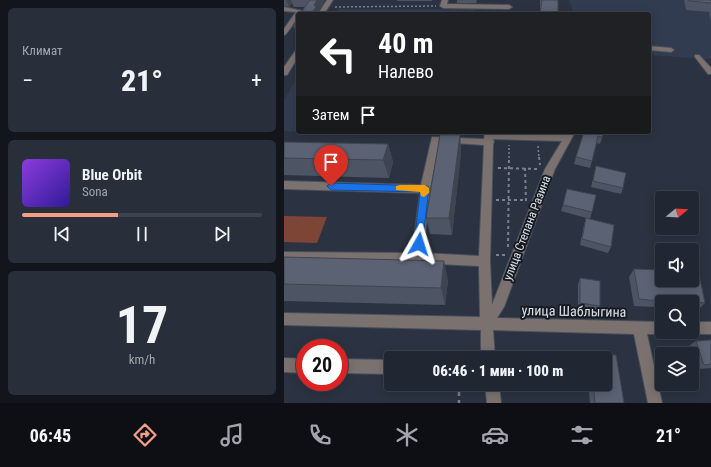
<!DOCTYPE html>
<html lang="ru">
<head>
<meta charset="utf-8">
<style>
  body { margin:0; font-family:"Roboto Condensed",sans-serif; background:#282e3a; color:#f1f3f6; height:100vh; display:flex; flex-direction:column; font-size:15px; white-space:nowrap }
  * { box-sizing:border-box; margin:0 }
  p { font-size:13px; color:#a2a5ac }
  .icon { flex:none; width:22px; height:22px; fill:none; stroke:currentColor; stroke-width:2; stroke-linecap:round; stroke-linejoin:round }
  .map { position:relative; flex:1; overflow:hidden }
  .side { display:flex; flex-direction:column; gap:8px; padding:8px; background:#12151c; width:284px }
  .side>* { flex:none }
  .hud { position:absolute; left:12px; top:12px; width:355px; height:122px; border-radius:4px; box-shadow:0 2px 10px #0003,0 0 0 1px #3d434d; background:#202124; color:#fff; overflow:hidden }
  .needle { width:26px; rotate:72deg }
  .controls { position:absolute; left:371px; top:191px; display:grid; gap:8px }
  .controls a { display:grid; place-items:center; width:44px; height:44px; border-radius:4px; background:#202632; box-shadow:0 2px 10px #0003,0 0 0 1px #3d434d; font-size:20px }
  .speed { position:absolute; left:12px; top:339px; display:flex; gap:8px; font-size:20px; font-weight:700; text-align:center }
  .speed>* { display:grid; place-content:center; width:52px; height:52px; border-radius:50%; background:#202632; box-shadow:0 2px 10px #0003,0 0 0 1px #3d434d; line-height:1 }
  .speed .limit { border:6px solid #d22; background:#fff; color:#111 }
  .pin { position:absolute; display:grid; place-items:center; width:34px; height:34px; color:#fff; margin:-41px -17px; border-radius:50% 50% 50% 0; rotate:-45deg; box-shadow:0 0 4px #0007 }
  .pin .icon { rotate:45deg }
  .me { position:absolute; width:44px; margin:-22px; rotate:6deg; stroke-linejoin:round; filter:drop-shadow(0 0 3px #0008) }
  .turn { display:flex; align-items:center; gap:14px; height:84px; padding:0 16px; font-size:18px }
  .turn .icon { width:52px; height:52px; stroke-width:2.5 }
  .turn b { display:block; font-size:28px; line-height:34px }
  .then { display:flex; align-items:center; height:38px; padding:0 16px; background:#0003; gap:8px; font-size:15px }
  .big { font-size:30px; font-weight:800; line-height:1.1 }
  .side .card { flex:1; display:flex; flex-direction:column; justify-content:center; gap:6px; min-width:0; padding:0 14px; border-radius:6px; background:#282e3a }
  .side .dial { align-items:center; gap:0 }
  .dial b { font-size:52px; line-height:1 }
  .song { display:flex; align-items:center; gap:12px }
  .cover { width:48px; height:48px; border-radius:6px; background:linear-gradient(135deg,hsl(270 70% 55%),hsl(250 70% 35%)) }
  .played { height:4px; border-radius:2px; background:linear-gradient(90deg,#f39f85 40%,#3d434d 40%) }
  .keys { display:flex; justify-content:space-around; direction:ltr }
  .heat { display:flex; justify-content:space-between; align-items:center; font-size:22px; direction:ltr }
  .trip { position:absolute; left:100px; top:351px; width:228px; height:40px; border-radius:4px; background:#202632; box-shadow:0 2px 10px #0003,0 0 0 1px #3d434d; font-weight:800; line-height:40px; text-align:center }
  .dock { display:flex; height:64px; justify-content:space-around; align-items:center; background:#0d0f14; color:#a2a5ac }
  .dock .icon { width:28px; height:28px }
  .dock .active { color:#f39f85 }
  .dock b { font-size:18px; color:#f1f3f6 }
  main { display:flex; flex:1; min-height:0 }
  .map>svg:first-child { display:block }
  .built { fill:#323c51 }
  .green { fill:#7d4535 }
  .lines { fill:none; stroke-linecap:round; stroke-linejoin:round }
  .minor-casing { stroke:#474f5d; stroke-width:2 }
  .path-far2 { stroke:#7a808d; stroke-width:1.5; stroke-dasharray:2 2; stroke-linecap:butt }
  .path-far1 { stroke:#7a808d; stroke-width:2; stroke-dasharray:3 3; stroke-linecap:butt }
  .path { stroke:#7a808d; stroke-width:2.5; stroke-dasharray:4 4; stroke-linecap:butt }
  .minor { fill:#7b726f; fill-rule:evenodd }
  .wall { fill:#4d5463 }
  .shaded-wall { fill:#3f4550 }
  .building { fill:#5a6273; stroke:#3f4550 }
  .route { fill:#1a73e8; stroke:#114b97 }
  .slow { fill:#f59e0b }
  .labels { text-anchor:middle; stroke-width:4; stroke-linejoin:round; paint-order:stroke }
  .street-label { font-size:12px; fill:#dbe0e9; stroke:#171b21 }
  .near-street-label { font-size:14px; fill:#dbe0e9; stroke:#171b21 }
</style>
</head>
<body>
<main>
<section class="side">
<div class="card"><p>Климат</p>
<div class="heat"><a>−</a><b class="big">21°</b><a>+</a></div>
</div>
<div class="card">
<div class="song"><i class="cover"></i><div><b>Blue Orbit</b><p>Sona</p></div></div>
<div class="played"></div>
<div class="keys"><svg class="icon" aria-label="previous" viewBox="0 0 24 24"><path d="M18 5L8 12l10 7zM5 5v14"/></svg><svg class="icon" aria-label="pause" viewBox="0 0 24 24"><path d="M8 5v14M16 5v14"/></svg><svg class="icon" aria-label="next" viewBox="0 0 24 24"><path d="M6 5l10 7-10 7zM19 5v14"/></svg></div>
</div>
<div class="card dial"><b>17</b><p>km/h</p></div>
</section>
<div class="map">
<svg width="427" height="403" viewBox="0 0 427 403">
  <rect width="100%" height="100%" fill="#2b3342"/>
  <!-- built -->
  <path class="built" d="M285,0H427V59L365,55V14H290Z
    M54,9H191L190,14H51Z
    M14,76V132L0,131V100Z"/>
  <!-- green -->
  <path class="green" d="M0,216L43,217L33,243L0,242Z"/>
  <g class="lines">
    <!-- minor casing -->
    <g class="minor-casing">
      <path id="minor" d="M43,0H49L40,14H34Z
        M158,0H164L163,4L225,5L228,7L225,9L159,8L156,6Z
        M0,7L19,11L17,14H14V18L2,34L0,35V29L12,12L0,11Z
        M365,46L387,48L390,50L387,52L365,50Z
        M14,49V57L3,75H0V67L12,50Z
        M411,55H415L427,68V74H424L411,57Z
        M201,132L225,135H281L283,132H291L271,169L220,307L213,318L378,322V332H382L378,334H363L378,403H364L350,334L209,330L211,358H197V330L0,325V313L196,317L195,266L133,263L0,262V252L128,253L136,193L0,189V181L137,185L148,137L200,139ZM209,139L278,141L261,169L208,305L206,261L209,144L210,142ZM155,142L200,145L195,256L139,253L146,189Z
        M408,322H427V334H408L404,332H408Z
        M0,358L21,359V373L0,372Z
        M55,359L107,360V374L55,373Z
        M201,384H215L217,403H203Z"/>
    </g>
    <!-- path-far2 -->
    <path class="path-far2" d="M51,7L152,6
      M254,146L255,158
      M225,158V145"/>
    <!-- path-far1 -->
    <path class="path-far1" d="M255,157L256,165
      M214,168L255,169
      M241,168L242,201
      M212,200H242
      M224,247L225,157
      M212,255H221"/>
    <!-- path -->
    <path class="path" d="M175,384V403"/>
    <!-- minor -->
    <use href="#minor" class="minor"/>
  </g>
  <!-- wall -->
  <path class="wall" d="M0,0H41L34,12L21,7H10L8,3L5,7L0,6Z
    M113,0H148V1H113Z
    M173,0H193L192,3H173Z
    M256,0H274L257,8H256Z
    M400,0H427V22L425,12L402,10Z
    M14,18V34H13L9,25Z
    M320,132L316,144L313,143L306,168L290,164L292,157Z
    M176,135L177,153L168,235L146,234L142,218Z
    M0,142L104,144L109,162L105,178L0,175Z
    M312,166L339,188L337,194L307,187Z
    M279,205L308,212L306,219L277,211Z
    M302,218L327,247L324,253L296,245L300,225Z
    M0,257L164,280L161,305L0,301Z
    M350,269L421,303L414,310L408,309V302H378V305H372L370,307L350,306L345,277Z
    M296,278L316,306L313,311L294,309V284Z
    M427,340V368L414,369L406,345L412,341Z
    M305,354L332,355L340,403H306L304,384H321V358H302Z"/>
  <!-- shaded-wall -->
  <path class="shaded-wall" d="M2,0H7L8,3L5,7Z
    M33,0H41L34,12V14H27L30,5Z
    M176,135L177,153L168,235L165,218Z
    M104,144L109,162L105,178L99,160Z
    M160,261L164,280L161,305L157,288Z"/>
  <!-- building -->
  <path class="building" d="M26,0H33L30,5L32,7L27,14H16Z
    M258,0H274V14H256Z
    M405,0H427V3L405,1Z
    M14,18V25H9Z
    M300,132H320L318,137L314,136L308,161L292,157Z
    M156,135H176L165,218H142Z
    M0,142L104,144L99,160L0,158Z
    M312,166L342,173L339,188L309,181Z
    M283,189L312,195L308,212L279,205Z
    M302,218L330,225L327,247L298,239Z
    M0,257L160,261L157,288L0,284Z
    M350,269L378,270V280H408V273L415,274L421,303L375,298V301L355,299Z
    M296,278L316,281V306L296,303Z
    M427,340V364L420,365L412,341Z
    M305,354L332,355L340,403H311L309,384H321V358H306Z"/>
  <!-- route -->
  <path class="route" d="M47,183L144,186L145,188L138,247L135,248L130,244L136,192L47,190L43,186Z"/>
  <!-- slow -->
  <path class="slow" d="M116,185H141L145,188V193L140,197L137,196L136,192L112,190V186Z"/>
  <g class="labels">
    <!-- street labels -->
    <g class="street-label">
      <text transform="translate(243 228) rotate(-69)" y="4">улица Степана Разина</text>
    </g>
    <!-- near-street labels -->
    <g class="near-street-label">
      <text transform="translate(290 311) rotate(1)" y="5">улица Шаблыгина</text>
    </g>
  </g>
</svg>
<div class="controls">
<a><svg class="needle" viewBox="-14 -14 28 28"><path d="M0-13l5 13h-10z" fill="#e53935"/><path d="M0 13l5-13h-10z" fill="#a2a5ac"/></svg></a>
<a><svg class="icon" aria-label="sound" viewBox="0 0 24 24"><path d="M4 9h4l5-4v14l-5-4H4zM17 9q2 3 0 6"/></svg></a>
<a><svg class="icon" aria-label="search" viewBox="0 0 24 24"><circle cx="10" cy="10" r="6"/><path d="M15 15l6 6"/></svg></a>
<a><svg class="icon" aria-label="layers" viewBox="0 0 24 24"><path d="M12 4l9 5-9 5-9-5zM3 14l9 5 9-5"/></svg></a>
</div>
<div class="speed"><div class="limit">20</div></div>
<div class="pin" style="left:47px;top:186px;background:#d93025"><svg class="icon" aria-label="arrive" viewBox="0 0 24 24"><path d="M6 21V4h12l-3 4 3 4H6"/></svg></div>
<svg class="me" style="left:135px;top:244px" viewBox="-20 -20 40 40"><path d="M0-17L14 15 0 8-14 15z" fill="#1a73e8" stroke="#fff" stroke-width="4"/></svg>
<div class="trip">06:46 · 1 мин · 100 m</div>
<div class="hud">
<div class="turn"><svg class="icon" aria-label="left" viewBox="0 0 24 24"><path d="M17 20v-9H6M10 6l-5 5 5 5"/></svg><div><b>40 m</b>Налево</div></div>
<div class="then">Затем<svg class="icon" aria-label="arrive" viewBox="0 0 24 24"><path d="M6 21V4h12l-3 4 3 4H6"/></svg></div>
</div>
</div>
</main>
<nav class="dock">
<b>06:45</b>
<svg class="icon active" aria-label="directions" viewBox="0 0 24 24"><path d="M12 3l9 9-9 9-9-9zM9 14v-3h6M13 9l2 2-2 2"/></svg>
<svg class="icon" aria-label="music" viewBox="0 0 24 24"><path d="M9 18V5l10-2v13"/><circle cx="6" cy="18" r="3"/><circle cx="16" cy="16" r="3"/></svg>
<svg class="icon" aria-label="phone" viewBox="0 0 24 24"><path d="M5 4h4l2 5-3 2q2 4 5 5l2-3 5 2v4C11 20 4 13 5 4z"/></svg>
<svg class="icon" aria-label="climate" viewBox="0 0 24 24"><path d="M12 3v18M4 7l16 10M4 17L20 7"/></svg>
<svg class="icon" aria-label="car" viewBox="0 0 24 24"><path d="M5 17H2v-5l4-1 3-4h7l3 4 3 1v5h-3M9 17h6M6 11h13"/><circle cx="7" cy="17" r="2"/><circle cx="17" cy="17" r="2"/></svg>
<svg class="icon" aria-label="filters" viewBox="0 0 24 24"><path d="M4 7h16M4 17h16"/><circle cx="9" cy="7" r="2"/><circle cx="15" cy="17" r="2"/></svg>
<b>21°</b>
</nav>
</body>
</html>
